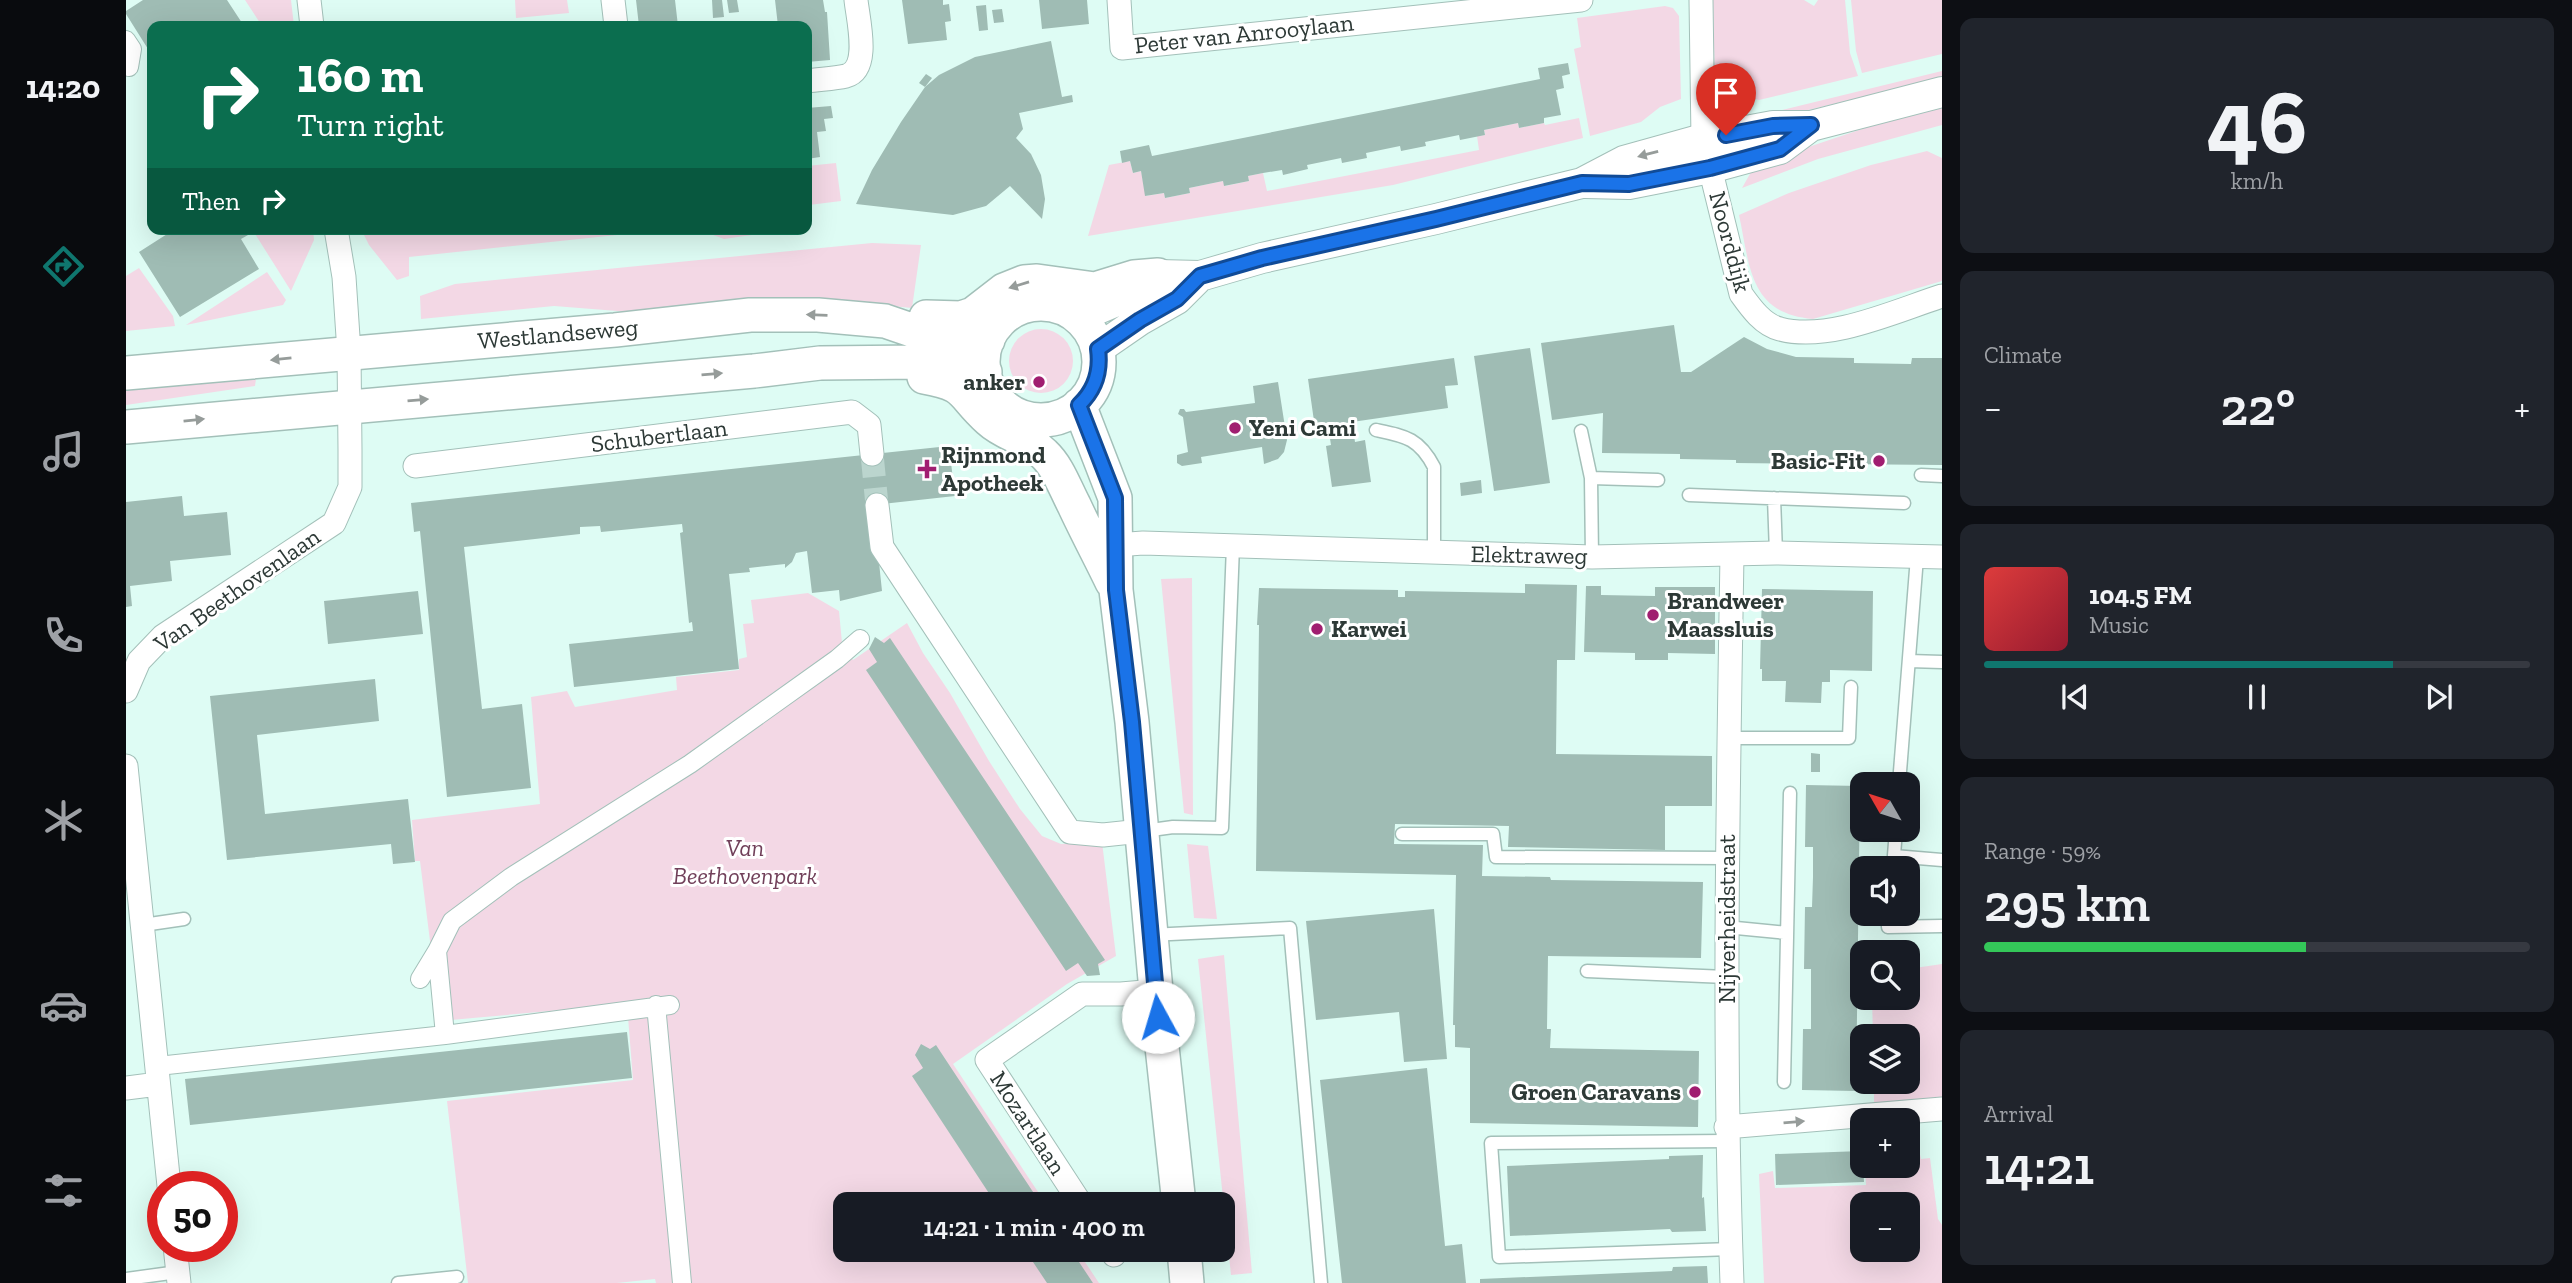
<!DOCTYPE html>
<html lang="en">
<head>
<meta charset="utf-8">
<style>
  body { margin:0; font-family:"Zilla Slab",serif; background:#20242c; color:#f1f3f6; height:100vh; display:flex; flex-direction:column; font-size:26px; white-space:nowrap }
  * { box-sizing:border-box; margin:0 }
  p { font-size:23px; color:#9ea1a6 }
  .icon { flex:none; width:38px; height:38px; fill:none; stroke:currentColor; stroke-width:2; stroke-linecap:round; stroke-linejoin:round }
  .map { position:relative; flex:1; overflow:hidden }
  .drawer { display:flex; flex-direction:column; gap:18px; padding:18px; background:#0d0f14; width:630px }
  .drawer>* { flex:none }
  .hud { position:absolute; left:21px; top:21px; width:665px; height:214px; border-radius:14px; box-shadow:0 7px 28px #0002; background:#0b6e4f; color:#fff; overflow:hidden }
  .needle { width:46px; rotate:309deg }
  .tools { position:absolute; left:1724px; top:772px; display:grid; gap:14px }
  .tools a { display:grid; place-items:center; width:70px; height:70px; border-radius:14px; background:#171b24; box-shadow:0 7px 28px #0002; font-size:35px }
  .speed { position:absolute; left:21px; top:1171px; display:flex; gap:14px; font-size:35px; font-weight:700; text-align:center }
  .speed>* { display:grid; place-content:center; width:91px; height:91px; border-radius:50%; background:#171b24; box-shadow:0 7px 28px #0002; line-height:1 }
  .speed .limit { border:10px solid #d22; background:#fff; color:#111 }
  .pin { position:absolute; display:grid; place-items:center; width:60px; height:60px; color:#fff; margin:-72px -30px; border-radius:50% 50% 50% 0; rotate:-45deg; box-shadow:0 0 7px #0007 }
  .pin .icon { rotate:45deg }
  .me { position:absolute; width:77px; margin:-38px; rotate:354deg; stroke-linejoin:round; filter:drop-shadow(0 0 5px #0008) }
  .turn { display:flex; align-items:center; gap:24px; height:147px; padding:0 35px; font-size:32px }
  .turn .icon { width:91px; height:91px; stroke-width:2.5 }
  .turn b { display:block; font-size:49px; line-height:60px }
  .then { display:flex; align-items:center; height:66px; padding:0 35px; background:#0003; gap:14px; font-size:26px }
  .big { font-size:52px; font-weight:600; line-height:1.1 }
  .drawer .tile { flex:1; display:flex; flex-direction:column; justify-content:center; gap:10px; min-width:0; padding:0 24px; border-radius:14px; background:#20242c }
  .drawer .dial { align-items:center; gap:0 }
  .dial b { font-size:91px; line-height:1 }
  .song { display:flex; align-items:center; gap:21px }
  .cover { width:84px; height:84px; border-radius:10px; background:linear-gradient(135deg,hsl(0 70% 55%),hsl(350 70% 35%)) }
  .played { height:7px; border-radius:4px; background:linear-gradient(90deg,#0f766e 75%,#363941 75%) }
  .keys { display:flex; justify-content:space-around; direction:ltr }
  .heat { display:flex; justify-content:space-between; align-items:center; font-size:38px; direction:ltr }
  .charge { height:10px; border-radius:5px; background:linear-gradient(90deg,#34c759 59%,#363941 0) }
  .trip { position:absolute; left:707px; top:1192px; width:402px; height:70px; border-radius:14px; background:#171b24; box-shadow:0 7px 28px #0002; font-weight:600; line-height:70px; text-align:center }
  main { display:flex; flex:1; min-height:0 }
  .menu { display:flex; flex-direction:column; width:126px; justify-content:space-around; align-items:center; background:#090b0e; color:#9ea1a6 }
  .menu .icon { width:49px; height:49px }
  .menu .on { color:#0f766e }
  .menu b { font-size:32px; color:#f1f3f6 }
  .map>svg:first-child { display:block }
  .green { fill:#f3d8e5; fill-rule:evenodd }
  .building { fill:#9fbcb4 }
  .lines { fill:none; stroke-linecap:round; stroke-linejoin:round }
  .minor-tunnel { stroke:#bbd5ce; stroke-width:23; stroke-dasharray:23 11; stroke-linecap:butt }
  .service-casing { stroke:#a3c0b9; stroke-width:15 }
  .pedestrian-casing { stroke:#a3c0b9; stroke-width:20 }
  .minor-casing { stroke:#a3c0b9; stroke-width:25 }
  .tertiary-casing { stroke:#a3c0b9; stroke-width:32 }
  .secondary-casing { stroke:#a3c0b9; stroke-width:36 }
  .service { stroke:#fff; stroke-width:12 }
  .pedestrian { stroke:#fff; stroke-width:18 }
  .minor { stroke:#fff; stroke-width:23 }
  .tertiary { stroke:#fff; stroke-width:30 }
  .secondary { stroke:#fff; stroke-width:33 }
  .oneway { fill:#969c9a }
  .route-casing { stroke:#114b97; stroke-width:18 }
  .route { stroke:#1a73e8; stroke-width:12 }
  .poi-dot { fill:#a01e70; stroke:#fff; stroke-width:2.5 }
  .labels { text-anchor:middle; stroke-width:6; stroke-linejoin:round; paint-order:stroke }
  .street-label { font-size:24px; fill:#2d3936; stroke:#fff }
  .poi-label { font-size:24px; font-weight:bold; fill:#2d3936; stroke:#fff; text-anchor:start }
  .park-label { font-size:24px; font-style:italic; fill:#71405a; stroke:#fff }
</style>
</head>
<body>
<main>
<nav class="menu">
<b>14:20</b>
<svg class="icon on" aria-label="directions" viewBox="0 0 24 24"><path d="M12 3l9 9-9 9-9-9zM9 14v-3h6M13 9l2 2-2 2"/></svg>
<svg class="icon" aria-label="music" viewBox="0 0 24 24"><path d="M9 18V5l10-2v13"/><circle cx="6" cy="18" r="3"/><circle cx="16" cy="16" r="3"/></svg>
<svg class="icon" aria-label="phone" viewBox="0 0 24 24"><path d="M5 4h4l2 5-3 2q2 4 5 5l2-3 5 2v4C11 20 4 13 5 4z"/></svg>
<svg class="icon" aria-label="climate" viewBox="0 0 24 24"><path d="M12 3v18M4 7l16 10M4 17L20 7"/></svg>
<svg class="icon" aria-label="car" viewBox="0 0 24 24"><path d="M5 17H2v-5l4-1 3-4h7l3 4 3 1v5h-3M9 17h6M6 11h13"/><circle cx="7" cy="17" r="2"/><circle cx="17" cy="17" r="2"/></svg>
<svg class="icon" aria-label="filters" viewBox="0 0 24 24"><path d="M4 7h16M4 17h16"/><circle cx="9" cy="7" r="2"/><circle cx="15" cy="17" r="2"/></svg>
</nav>
<div class="map">
<svg width="1816" height="1283" viewBox="0 0 1816 1283">
  <rect width="100%" height="100%" fill="#defcf4"/>
  <!-- green -->
  <path class="green" d="M119,0H165L168,26H136Z
    M389,0H441L443,13L390,18Z
    M1587,0H1678L1688,6L1692,0H1719L1724,53L1732,76L1633,100L1602,92L1596,87H1589Z
    M1725,0H1816V54L1736,73L1730,51Z
    M1539,6L1547,8L1553,16L1555,99L1534,107L1515,122L1464,136L1448,49L1455,47L1451,18Z
    M1816,71V78L1611,127C1602,125 1594,122 1592,111L1607,109L1623,118Z
    M1816,108V125L1692,159L1616,188L1629,165L1742,127Z
    M1453,118L1457,138L1267,185L962,236L983,165L1004,161L1007,173L1015,171L1020,196L1038,193L1039,198L1064,193L1063,188L1097,181L1099,186L1123,181L1122,176L1137,173L1141,191L1353,150L1351,136L1359,135L1358,130L1392,123L1393,128L1418,123L1419,125Z
    M1801,151L1816,158V281L1687,319C1623,314 1624,266 1613,215L1663,193L1745,165Z
    M710,163L715,201L683,205L681,209V166Z
    M126,229H187L188,240L165,291Z
    M235,229H548L283,257V276L271,280L243,245Z
    M571,229H668L598,239Z
    M746,243L795,245L786,308L675,297L504,312L428,306L295,319L294,296L329,284Z
    M13,268L47,316L49,326L0,331V276Z
    M141,272L160,300L157,305L60,325Z
    M883 361a32 32 0 1 1 64 0a32 32 0 1 1-64 0Z
    M131,372L129,386L0,405V385Z
    M1066,578L1067,815L1058,813L1035,579Z
    M682,593L713,611L716,643L727,660L781,623L797,653L824,693L863,761L894,809L916,836L935,844L976,842L990,956L941,984L827,1064L920,1204H719V1250H951L973,1283H530L529,1279L491,1283H342L321,1101L507,1080L501,1004L314,1021L294,861H289L286,820L414,804L405,697L441,691L449,707L551,690L550,677L613,670V659L621,657L617,624L628,623L625,600Z
    M1061,844L1082,846L1091,919L1068,918Z
    M1098,955L1126,1273L1105,1275L1072,959Z
    M1816,964V1098L1748,1104V1082H1782V1036H1747L1746,998H1782V969Z
    M1782,1141H1788L1792,1146L1795,1159L1804,1158L1812,1219L1816,1225V1283H1638L1633,1174L1647,1171L1649,1188L1740,1185L1739,1166H1782ZM1736,1204H1782V1250H1736Z"/>
  <!-- building -->
  <path class="building" d="M17,0H101L118,26H26V46L22,49L0,14V11Z
    M510,0H549L552,26H513Z
    M586,0H596L598,17L587,18Z
    M601,0H611L613,12L603,13Z
    M649,0H697L699,12H701L704,60L681,62V26H652Z
    M776,0H817V5L823,4L825,21L819,22L821,40L782,44Z
    M913,0H961L963,24L916,29Z
    M860,5L862,30L853,31L850,6Z
    M876,9L878,22L868,23L866,10Z
    M925,41L936,97L946,95L947,102L893,113L897,129L890,138L905,154L915,175L919,199L916,219L884,186L860,206L827,215L730,204L746,170L775,122L799,87L813,75L849,57Z
    M1442,63L1444,74L1436,76L1438,88L1430,90L1435,115L1418,118V123L1393,128L1392,123L1358,130L1359,135L1334,140L1333,135L1299,142L1300,146L1275,151L1274,146L1240,153L1241,158L1216,163L1215,158L1181,165L1182,169L1157,175L1156,170L1137,173L1122,176L1123,181L1098,186L1097,181L1063,188L1064,193L1039,198L1038,193L1019,196L1015,171L1007,173L1004,161L996,163L994,151L1023,145L1026,156L1414,79L1412,68Z
    M800,74L806,78L799,87L793,83Z
    M705,106L707,118L698,119L700,131L691,132L694,157L681,159V108Z
    M49,229H118L122,235L115,239L133,269L54,317L13,252Z
    M1548,325L1555,372H1565L1618,337L1641,349L1670,357L1728,358V363L1785,364L1786,358H1816V465L1610,463V460L1554,459V454L1476,453L1477,413L1426,420L1415,343Z
    M1404,348L1424,483L1368,491L1348,356Z
    M1328,358L1332,385L1319,386L1322,408L1226,422L1229,442L1239,440L1245,482L1206,487L1200,446L1205,445L1202,426L1189,428L1182,379Z
    M1152,382L1161,440L1158,452L1152,459L1138,464L1136,447L1075,457L1076,463L1056,466L1051,463V455L1062,452L1057,417L1052,414L1054,409H1058L1060,412L1129,403L1127,386Z
    M823,446L829,496L747,505L756,591L714,601L713,590L686,593L681,551L670,553L666,562L659,568V564L623,568L624,572L603,574L613,669L448,687L443,644L567,631L566,622L563,623L554,533L557,532L556,524L475,532L474,526L454,527V534L338,547L356,709L396,704L405,788L321,797L294,531L288,532L285,503Z
    M1355,480L1356,493L1335,496L1334,483Z
    M56,496L58,516L101,512L105,555L44,561L46,581L4,586L6,606L0,607V502Z
    M1399,584L1451,585L1449,660H1431L1430,754L1586,756V806H1539V850L1382,847L1383,826L1269,824L1268,844L1357,845L1356,876L1424,877L1425,880L1577,882L1575,958L1422,956L1421,1029H1425L1424,1048L1573,1051L1572,1127L1344,1123V1048L1329,1047V1025H1327L1330,875L1130,871L1133,625H1131L1133,588L1272,590V597H1279V591L1399,593Z
    M1460,586H1475V595L1529,596V587H1589V654L1542,653V660H1509V653L1458,652Z
    M1636,589L1747,591L1746,671L1704,670V682H1696L1695,703L1659,702L1660,681H1636V669H1634Z
    M292,591L297,634L202,644L198,601Z
    M749,637L758,643L764,638L979,960L972,964L974,975L961,976L952,963L940,971L740,670L751,662L743,649Z
    M249,679L253,721L131,735L139,814L282,799L289,862L267,864L265,844L101,860L84,696Z
    M1685,753L1694,754V772H1685Z
    M1680,785L1734,786L1730,1091L1676,1090L1677,1029H1685V969H1678L1679,907H1686L1687,877V847H1679Z
    M1308,909L1321,1059L1278,1062L1273,1012L1190,1020L1180,921Z
    M501,1032L506,1078L64,1125L59,1079Z
    M795,1044L804,1049L810,1045L915,1204H870L786,1076L797,1068L789,1055Z
    M1301,1068L1319,1246L1336,1244L1340,1283H1216L1194,1080Z
    M1736,1151L1738,1182L1650,1185L1649,1154Z
    M1577,1155L1576,1198L1578,1197L1580,1231L1546,1232L1544,1229L1384,1236L1381,1166L1543,1159V1156Z
    M899,1250H945L967,1283H921Z
    M1581,1266L1582,1283H1354V1279L1546,1271L1547,1267Z"/>
  <g class="lines">
    <!-- minor-tunnel -->
    <path class="minor-tunnel" d="M746,454L751,505"/>
    <!-- service casing -->
    <g class="service-casing">
      <path id="service" d="M1250,430C1279,436 1293,438 1308,467V554
        M1455,431L1465,478L1466,557
        M1795,475L1816,476
        M1465,478L1532,480
        M1563,495L1778,503
        M1648,498L1650,553
        M1783,661L1816,662
        M1603,738H1723L1725,687
        M1773,784L1791,557
        M1018,831L1047,827L1096,828L1107,546
        M1276,834H1367L1370,857L1601,858
        M1768,856L1816,860
        M1767,868L1770,830
        M1763,914L1762,927L1816,926
        M17,925L58,919
        M1600,927L1661,933
        M1024,935L1164,928L1195,1283
        M1461,971L1600,977
        M1658,1082L1664,793
        M1601,1141L1365,1143L1373,1257L1605,1249
        M0,1279L52,1272
        M272,1283L331,1277"/>
    </g>
    <!-- pedestrian casing -->
    <g class="pedestrian-casing">
      <path id="pedestrian" d="M0,40L6,49L3,67
        M294,979L311,951
        M530,1005L556,1283
        M319,1035L311,951L326,921L385,877L564,764L711,659L734,639
        M32,1066L319,1035L544,1005"/>
    </g>
    <!-- minor casing -->
    <g class="minor-casing">
      <path id="minor" d="M183,0L186,26
        M487,0L490,26
        M993,0L996,48L1455,0
        M1575,0L1577,139L1615,294C1625,308 1637,325 1654,329C1703,342 1769,311 1816,296
        M681,81C693,79 707,79 720,76C745,69 732,20 730,0
        M289,466L726,412L743,425L746,454
        M751,505L756,547L944,832L977,835L1015,831
        M990,545L1017,543L1466,557L1650,553L1816,557
        M0,691L13,661L37,636L208,523L224,487V450L223,352L218,277L210,229
        M0,766L43,1186
        M0,1088L32,1084
        M1600,1127L1816,1109
        M955,1204L861,1060L956,994H995L1030,991
        M49,1246L53,1283
        M985,1250L988,1255
        M1606,1283C1597,1040 1602,798 1606,555"/>
    </g>
    <!-- tertiary casing -->
    <g class="tertiary-casing">
      <path id="tertiary" d="M1459,183L1503,184L1584,168L1654,149L1685,126
        M953,317L1000,297L1032,275L1074,276L1136,258L1310,219L1456,183L1498,161L1577,139L1647,126H1685L1816,92
        M972,349L1014,320L1051,299L1074,276"/>
    </g>
    <!-- secondary casing -->
    <g class="secondary-casing">
      <path id="secondary" d="M857 362a58 58 0 1 1 116 0a58 58 0 1 1-116 0Z
        M800,317L835,318L847,314L878,290L898,282L911,281L969,289L1008,277L1032,275
        M0,373L489,330L624,315H692L759,321L797,334L862,340
        M798,377C843,385 833,393 863,420C879,435 902,438 918,454C932,467 939,488 948,505C960,531 974,557 986,582
        M953,405L989,498L990,590L1006,722L1030,991L1053,1204
        M0,427L628,371L694,363L795,362L859,372
        M1058,1250L1061,1283"/>
    </g>
    <!-- service -->
    <use href="#service" class="service"/>
    <!-- pedestrian -->
    <use href="#pedestrian" class="pedestrian"/>
    <!-- minor -->
    <use href="#minor" class="minor"/>
    <!-- tertiary -->
    <use href="#tertiary" class="tertiary"/>
    <!-- secondary -->
    <use href="#secondary" class="secondary"/>
  </g>
  <!-- one-way arrows -->
  <defs><path id="oneway-solid" d="M-6-.8H1V-3.2L6.5 0L1 3.2V.8H-6Z" transform="scale(1.75)"/></defs>
  <g class="oneway">
    <use href="#oneway-solid" transform="translate(1522 154) rotate(165)"/>
    <use href="#oneway-solid" transform="translate(893 285) rotate(163)"/>
    <use href="#oneway-solid" transform="translate(691 315) rotate(-178)"/>
    <use href="#oneway-solid" transform="translate(155 359) rotate(174)"/>
    <use href="#oneway-solid" transform="translate(586 374) rotate(-5)"/>
    <use href="#oneway-solid" transform="translate(292 400) rotate(-5)"/>
    <use href="#oneway-solid" transform="translate(68 420) rotate(-6)"/>
    <use href="#oneway-solid" transform="translate(1668 1122) rotate(-5)"/>
  </g>
  <g class="lines">
    <!-- route casing -->
    <g class="route-casing">
      <path id="route" d="M1032,1017L1006,722L990,590L989,498L953,405C969,390 975,371 972,349L1014,320L1051,299L1074,276L1136,258L1310,219L1456,183L1503,184L1584,168L1654,149L1685,125L1647,126L1600,135"/>
    </g>
    <!-- route -->
    <use href="#route" class="route"/>
  </g>
  <!-- markers -->
  <g class="poi-dot">
    <circle cx="913" cy="382" r="7"/>
    <circle cx="1109" cy="428" r="7"/>
    <circle cx="1753" cy="461" r="7"/>
    <path d="M797.5 458.5h7v7h7v7h-7v7h-7v-7h-7v-7h7z"/>
    <circle cx="1527" cy="615" r="7"/>
    <circle cx="1191" cy="629" r="7"/>
    <circle cx="1569" cy="1092" r="7"/>
  </g>
  <g class="labels">
    <!-- street labels -->
    <g class="street-label">
      <text transform="translate(1118 34) rotate(-6)" y="8">Peter van Anrooylaan</text>
      <text transform="translate(1604 242) rotate(75)" y="8">Noorddijk</text>
      <text transform="translate(432 334) rotate(-5)" y="8">Westlandseweg</text>
      <text transform="translate(533 436) rotate(-7)" y="8">Schubertlaan</text>
      <text transform="translate(1403 555) rotate(1)" y="8">Elektraweg</text>
      <text transform="translate(111 590) rotate(-35)" y="8">Van Beethovenlaan</text>
      <text transform="translate(1601 919) rotate(-90)" y="8">Nijverheidstraat</text>
      <text transform="translate(902 1123) rotate(57)" y="8">Mozartlaan</text>
    </g>
    <!-- poi labels -->
    <g class="poi-label">
      <text x="899" y="390" text-anchor="end">anker</text>
      <text x="1123" y="436">Yeni Cami</text>
      <text x="815" y="463">Rijnmond<tspan x="815" dy="28">Apotheek</tspan></text>
      <text x="1739" y="469" text-anchor="end">Basic-Fit</text>
      <text x="1541" y="609">Brandweer<tspan x="1541" dy="28">Maassluis</tspan></text>
      <text x="1205" y="637">Karwei</text>
      <text x="1555" y="1100" text-anchor="end">Groen Caravans</text>
    </g>
    <!-- park labels -->
    <g class="park-label">
      <text x="619" y="856">Van<tspan x="619" dy="28">Beethovenpark</tspan></text>
    </g>
  </g>
</svg>
<div class="tools">
<a><svg class="needle" viewBox="-14 -14 28 28"><path d="M0-13l5 13h-10z" fill="#e53935"/><path d="M0 13l5-13h-10z" fill="#9ea1a6"/></svg></a>
<a><svg class="icon" aria-label="sound" viewBox="0 0 24 24"><path d="M4 9h4l5-4v14l-5-4H4zM17 9q2 3 0 6"/></svg></a>
<a><svg class="icon" aria-label="search" viewBox="0 0 24 24"><circle cx="10" cy="10" r="6"/><path d="M15 15l6 6"/></svg></a>
<a><svg class="icon" aria-label="layers" viewBox="0 0 24 24"><path d="M12 4l9 5-9 5-9-5zM3 14l9 5 9-5"/></svg></a>
<a>+</a>
<a>−</a>
</div>
<div class="speed"><div class="limit">50</div></div>
<div class="pin" style="left:1600px;top:135px;background:#d93025"><svg class="icon" aria-label="arrive" viewBox="0 0 24 24"><path d="M6 21V4h12l-3 4 3 4H6"/></svg></div>
<svg class="me" style="left:1032px;top:1017px" viewBox="-20 -20 40 40"><circle r="19" fill="#fff"/><path d="M0-13L10 11 0 6-10 11z" fill="#1a73e8"/></svg>
<div class="trip">14:21 · 1 min · 400 m</div>
<div class="hud">
<div class="turn"><svg class="icon" aria-label="right" viewBox="0 0 24 24"><path d="M7 20v-9h11M14 6l5 5-5 5"/></svg><div><b>160 m</b>Turn right</div></div>
<div class="then">Then<svg class="icon" aria-label="right" viewBox="0 0 24 24"><path d="M7 20v-9h11M14 6l5 5-5 5"/></svg></div>
</div>
</div>
<section class="drawer">
<div class="tile dial"><b>46</b><p>km/h</p></div>
<div class="tile"><p>Climate</p>
<div class="heat"><a>−</a><b class="big">22°</b><a>+</a></div>
</div>
<div class="tile">
<div class="song"><i class="cover"></i><div><b>104.5 FM</b><p>Music</p></div></div>
<div class="played"></div>
<div class="keys"><svg class="icon" aria-label="previous" viewBox="0 0 24 24"><path d="M18 5L8 12l10 7zM5 5v14"/></svg><svg class="icon" aria-label="pause" viewBox="0 0 24 24"><path d="M8 5v14M16 5v14"/></svg><svg class="icon" aria-label="next" viewBox="0 0 24 24"><path d="M6 5l10 7-10 7zM19 5v14"/></svg></div>
</div>
<div class="tile"><p>Range · 59%</p><b class="big">295 km</b><div class="charge"></div></div>
<div class="tile"><p>Arrival</p><b class="big">14:21</b></div>
</section>
</main>
</body>
</html>
